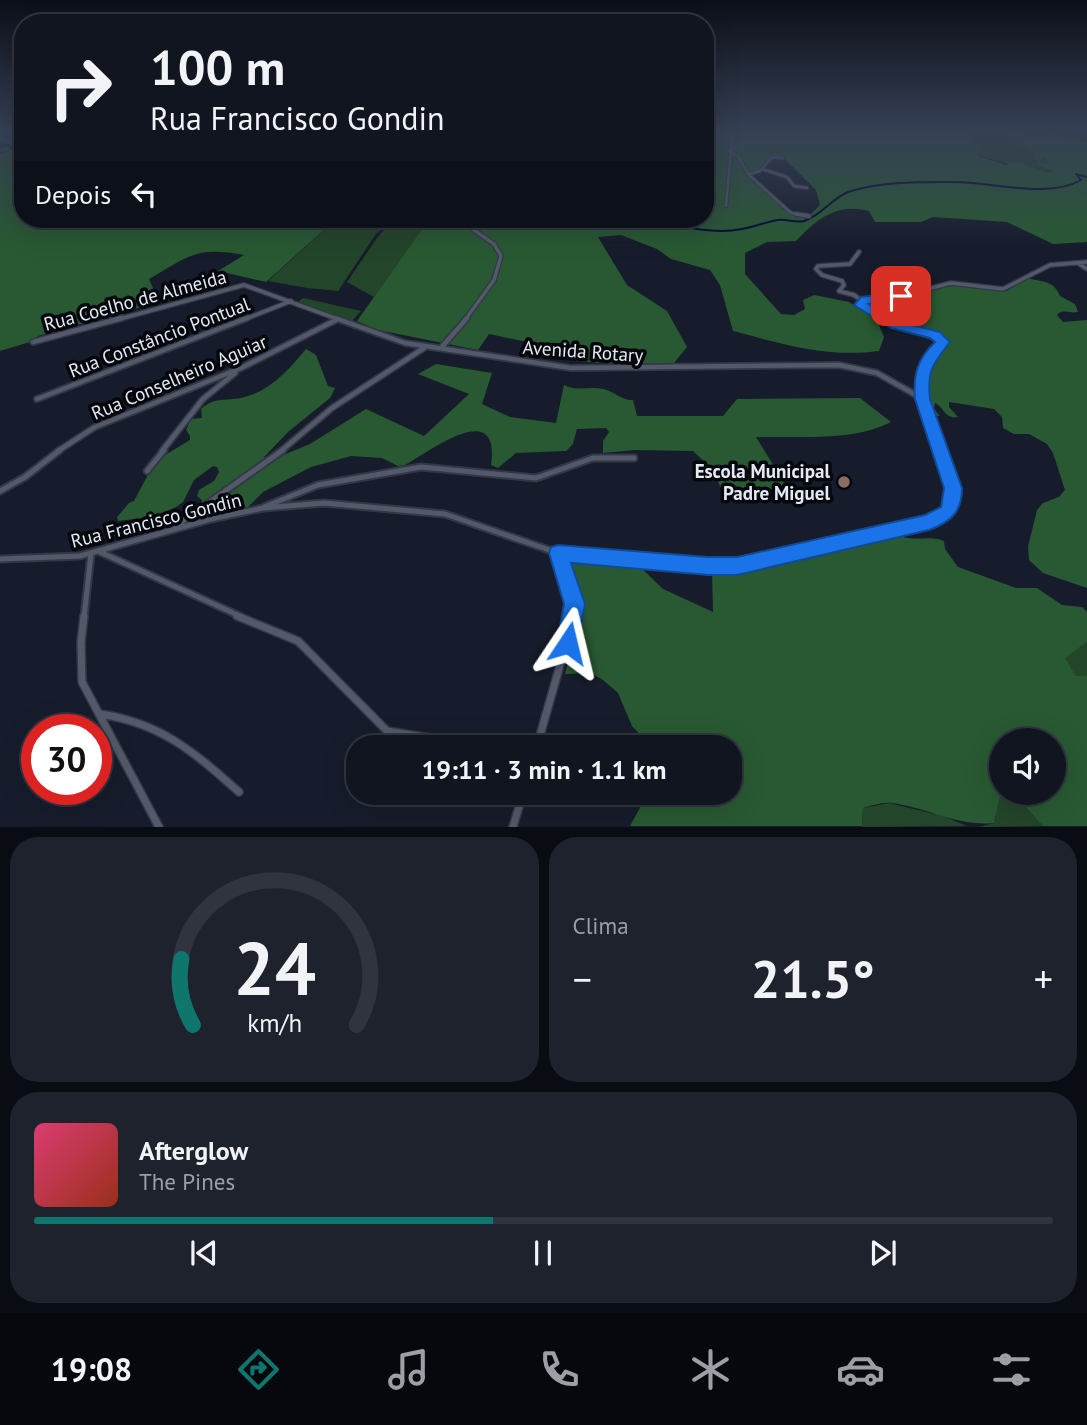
<!DOCTYPE html>
<html lang="pt">
<head>
<meta charset="utf-8">
<style>
  body { margin:0; font-family:"PT Sans",sans-serif; background:#1e222d; color:#f1f3f6; height:100vh; display:flex; flex-direction:column; font-size:26px; white-space:nowrap }
  * { box-sizing:border-box; margin:0 }
  p { font-size:23px; color:#9c9fa5 }
  .icon { flex:none; width:38px; height:38px; fill:none; stroke:currentColor; stroke-width:2; stroke-linecap:round; stroke-linejoin:round }
  .map { position:relative; height:827px; overflow:hidden }
  .side { display:flex; flex-direction:column; gap:10px; padding:10px; background:#090c12; flex:1 }
  .side>* { flex:none }
  .banner { position:absolute; left:14px; top:14px; width:700px; height:214px; border-radius:28px; box-shadow:0 7px 28px #0002,0 0 0 2px #30343e; background:#101520; color:#f1f3f6; overflow:hidden }
  .buttons { position:absolute; left:989px; top:728px; display:grid; gap:14px }
  .buttons a { display:grid; place-items:center; width:77px; height:77px; border-radius:50%; background:#101520; box-shadow:0 7px 28px #0002,0 0 0 2px #30343e; font-size:35px }
  .speed { position:absolute; left:21px; top:714px; display:flex; gap:14px; font-size:35px; font-weight:700; text-align:center }
  .speed>* { display:grid; place-content:center; width:91px; height:91px; border-radius:50%; background:#101520; box-shadow:0 7px 28px #0002,0 0 0 2px #30343e; line-height:1 }
  .speed .limit { border:10px solid #d22; background:#fff; color:#111 }
  .pin { position:absolute; display:grid; place-items:center; width:60px; height:60px; color:#fff; margin:-30px; border-radius:14px; box-shadow:0 4px 10px #0006 }
  .me { position:absolute; width:77px; margin:-38px; rotate:10deg; stroke-linejoin:round; filter:drop-shadow(0 0 5px #0008) }
  .turn { display:flex; align-items:center; gap:24px; height:147px; padding:0 21px; font-size:32px }
  .turn .icon { width:91px; height:91px; stroke-width:2.5 }
  .turn b { display:block; font-size:49px; line-height:60px }
  .then { display:flex; align-items:center; height:66px; padding:0 21px; background:#0003; gap:14px; font-size:26px }
  .big { font-size:52px; font-weight:800; line-height:1.1 }
  .side .card { flex:1; display:flex; flex-direction:column; justify-content:center; gap:10px; min-width:0; padding:0 24px; border-radius:28px; background:#1e222d }
  .side .dial { align-items:center; gap:0 }
  .dial svg { height:182px; overflow:visible; fill:none; stroke:#30343e; stroke-width:7; stroke-linecap:round; text-anchor:middle }
  .dial text { fill:#f1f3f6; stroke:none }
  .song { display:flex; align-items:center; gap:21px }
  .cover { width:84px; height:84px; border-radius:10px; background:linear-gradient(135deg,hsl(340 70% 55%),hsl(10 70% 35%)) }
  .played { height:7px; border-radius:4px; background:linear-gradient(90deg,#0f766e 45%,#30343e 45%) }
  .keys { display:flex; justify-content:space-around; direction:ltr }
  .heat { display:flex; justify-content:space-between; align-items:center; font-size:38px; direction:ltr }
  .side .tiles { flex:1; display:grid; gap:10px; grid-template-columns:1fr 1fr }
  .card:last-child { grid-column:span 2 }
  .trip { position:absolute; left:346px; top:735px; width:396px; height:70px; border-radius:28px; background:#101520; box-shadow:0 7px 28px #0002,0 0 0 2px #30343e; font-weight:800; line-height:70px; text-align:center }
  .dock { display:flex; height:112px; justify-content:space-around; align-items:center; background:#06080d; color:#9c9fa5 }
  .dock .icon { width:49px; height:49px }
  .dock .current { color:#0f766e }
  .dock b { font-size:32px; color:#f1f3f6 }
  .map>svg:first-child { display:block }
  .green { fill:#234529 }
  .forest { fill:#285932; fill-rule:evenodd }
  .lines { fill:none; stroke-linecap:round; stroke-linejoin:round }
  .stream { stroke:#000831; stroke-width:2 }
  .minor-far4-casing { stroke:#343844; stroke-width:4.5 }
  .minor-far3-casing { stroke:#343844; stroke-width:6 }
  .minor-far2-casing { stroke:#343844; stroke-width:8 }
  .minor-far1-casing { stroke:#343844; stroke-width:9 }
  .minor-casing { stroke:#343844; stroke-width:10 }
  .minor-far4 { stroke:#52596b; stroke-width:2.5 }
  .minor-far3 { stroke:#52596b; stroke-width:3.5 }
  .minor-far2 { stroke:#52596b; stroke-width:4.5 }
  .minor-far1 { stroke:#52596b; stroke-width:5 }
  .minor { stroke:#52596b; stroke-width:7 }
  .route { fill:#1a73e8; stroke:#114b97; stroke-width:2 }
  .education-dot { fill:#8d6e63; stroke:#05070d; stroke-width:2.5 }
  .labels { text-anchor:middle; stroke-width:7; stroke-linejoin:round; paint-order:stroke }
  .street-label { font-size:19px; fill:#e4e9f3; stroke:#05070d }
  .poi-label { font-size:19px; font-weight:bold; fill:#e4e9f3; stroke:#05070d; text-anchor:end }
</style>
</head>
<body>
<div class="map">
<svg width="1087" height="827" viewBox="0 0 1087 827">
  <rect width="100%" height="100%" fill="#161c2b"/>
  <!-- green -->
  <path class="green" d="M962,132H1019L1020,134L1012,137L1021,147L1035,152L1032,158L1035,161L1045,157L1049,163H1037L1054,170L1036,172L977,155L980,149L971,137Z
    M356,219H391L376,234L338,291L307,288L268,281L334,221L343,225Z
    M394,219H429L374,297L347,282L377,238Z
    M303,298L361,311L351,322L298,302Z
    M1087,642V676H1076L1064,658Z
    M1000,797L1017,798L1043,826L979,827L994,823Z
    M889,803L943,816L967,826L862,827L863,808Z"/>
  <!-- forest -->
  <path class="forest" d="M0,132H23V219H336L266,282L218,271L244,255C195,246 190,256 149,279L159,302L38,336L30,342L0,351V153L18,146L0,143Z
    M705,132H962L971,137L980,149L978,156L1006,165C1022,155 1037,175 1053,171L1035,163H1048L1045,157L1040,161L1032,159L1035,152C1024,148 1016,144 1007,138L1019,132L1034,136L1057,134L1087,142V242L1053,244L1007,222L933,217L921,222H875L869,211C837,203 818,218 796,241L767,242L745,253V274L781,314L794,315L805,309L803,300L814,295L849,302L877,320L884,337L879,351C827,358 783,344 733,331L720,285L710,270L671,259L657,249L621,235L598,237L627,285L667,311L687,347L674,363L628,365L577,361L556,348L489,334L478,350L378,330L357,321L429,219H705ZM783,157L816,190L820,205L809,216L791,213L749,174L759,170L769,158Z
    M1027,278C1041,282 1054,280 1060,296L1075,304L1078,312C1070,314 1062,308 1057,315L1063,322L1087,320V588L1043,573L1029,560L1028,547L1037,510L1043,503L1059,497L1065,490L1053,453L1047,444L1029,434H1014L1003,428L1002,417L994,409L949,402V407L958,417C944,419 945,408 935,403L934,409L940,416L931,415C923,393 921,374 934,353C937,348 942,346 945,341L933,333L901,327L863,306L865,302L949,284L1007,291Z
    M306,349L316,355L328,386L335,388L330,398L288,432L267,454L264,457L267,459L200,506L202,500L197,496L199,490L214,481L219,472L217,467L213,466L194,480L183,502L176,507L152,517L118,521L117,517L129,503L134,501L151,469L160,458L190,440V436L186,430L191,419L202,418L201,409C214,397 225,401 241,398C269,392 288,371 306,349Z
    M436,364L492,373L482,404L510,417L556,423L564,385C577,392 589,386 603,389C614,391 622,401 633,400L637,416H723L737,399L860,398L891,422C852,442 799,436 756,437L787,487L726,497L709,466L693,451L635,450L603,453V441L609,432L606,428L577,429L573,444L566,451L516,453L498,468L491,465C501,396 429,452 405,465L398,466L382,458L351,456L311,467L263,492L246,509L186,522L271,460L310,444L366,409L424,436L469,394L418,374Z
    M895,533C911,544 927,534 944,541L945,549L958,567L1016,588H1037L1062,605L1082,607L1087,612V642L1065,658L1076,676H1087V826H1043L1017,798L1000,797L994,823C958,827 926,807 891,803C882,802 871,806 863,808L862,826H630L648,793H730V747H652L632,726L618,693L603,680L591,673L565,674C570,653 582,628 580,607C579,591 560,574 572,560L635,562L663,589L713,612L712,569L769,564ZM1001,740H1054V793H1001Z"/>
  <g class="lines">
    <!-- stream -->
    <path class="stream" d="M9,132L7,137L15,140L12,142H23
      M0,152L23,145
      M652,219C681,226 711,235 742,229C754,227 766,222 778,220C787,219 796,223 804,221C822,215 831,199 848,192C880,181 922,182 955,182C991,182 1049,199 1081,180L1076,174L1087,177"/>
    <!-- minor-far4 casing -->
    <g class="minor-far4-casing">
      <path id="minor-far4" d="M709,132L732,138L726,206
        M0,150L8,149
        M729,151L738,156L748,174L791,213L806,216
        M762,169L787,177L794,186L807,188
        M749,174L760,171L772,157L783,158"/>
    </g>
    <!-- minor-far3 casing -->
    <g class="minor-far3-casing">
      <path id="minor-far3" d="M796,214L809,216
        M859,252L850,264L818,266L816,269L822,275L842,281L844,285L839,291L854,295L862,301L860,305L886,320
        M1078,263L1087,269
        M862,301L901,296L951,283L1003,289L1050,265L1087,262
        M116,320L244,285L340,320
        M243,320L291,301
        M465,320L494,280L501,256L494,244L474,230L472,219"/>
    </g>
    <!-- minor-far2 casing -->
    <g class="minor-far2-casing">
      <path id="minor-far2" d="M335,318L405,343L571,368L839,365L877,373L923,399
        M882,318C902,328 925,330 943,342C906,376 928,412 943,451
        M33,342L122,318
        M441,348L467,318
        M37,399L247,318
        M58,451L95,427L241,368L338,319
        M162,451L203,399L235,373
        M281,451L332,408L424,348"/>
    </g>
    <!-- minor-far1 casing -->
    <g class="minor-far1-casing">
      <path id="minor-far1" d="M147,471L164,450
        M0,491L25,477L60,450
        M264,507L318,485L421,467L536,478L593,458H634
        M176,526L283,450
        M100,552L242,617
        M558,553L571,593L573,617
        M0,559L80,556L211,519L263,508L324,503L445,514L558,553L708,566L753,564L936,520C959,499 952,476 942,450
        M84,617L91,554"/>
    </g>
    <!-- minor casing -->
    <g class="minor-casing">
      <path id="minor" d="M84,616L81,642L82,682L159,827
        M237,616L298,641L387,731L448,741L538,745
        M100,714C161,723 194,752 239,792
        M537,746L574,616
        M513,827L523,793"/>
    </g>
    <!-- minor-far4 -->
    <use href="#minor-far4" class="minor-far4"/>
    <!-- minor-far3 -->
    <use href="#minor-far3" class="minor-far3"/>
    <!-- minor-far2 -->
    <use href="#minor-far2" class="minor-far2"/>
    <!-- minor-far1 -->
    <use href="#minor-far1" class="minor-far1"/>
    <!-- minor -->
    <use href="#minor" class="minor"/>
  </g>
  <!-- sky -->
  <linearGradient id="sky" x2="0" y2="1"><stop stop-color="#0c0f18"/><stop offset="0.53" stop-color="#364055"/><stop offset="1" stop-color="#364055" stop-opacity="0"/></linearGradient>
  <rect width="1087" height="248" fill="url(#sky)"/>
  <!-- route -->
  <path class="route" d="M901,292L907,296L905,298L869,304L901,322L940,332L950,342C933,364 927,370 930,399L962,488C962,512 951,522 929,530L737,575H708L571,563L585,604L576,651L568,654L560,651L557,643L564,604L549,553L551,547L558,545L708,557H737L925,515L941,507L944,488L915,399C913,376 917,359 935,342L930,338L891,328L854,305L861,297Z"/>
  <!-- markers -->
  <circle class="education-dot" cx="844" cy="482" r="7"/>
  <g class="labels">
    <!-- street labels -->
    <g class="street-label">
      <text transform="translate(135 300) rotate(-15)" y="7">Rua Coelho de Almeida</text>
      <text transform="translate(159 337) rotate(-21)" y="7">Rua Constâncio Pontual</text>
      <text transform="translate(583 351) rotate(4)" y="7">Avenida Rotary</text>
      <text transform="translate(179 377) rotate(-23)" y="7">Rua Conselheiro Aguiar</text>
      <text transform="translate(156 520) rotate(-14)" y="7">Rua Francisco Gondin</text>
    </g>
    <!-- poi labels -->
    <g class="poi-label">
      <text x="830" y="478">Escola Municipal<tspan x="830" dy="22">Padre Miguel</tspan></text>
    </g>
  </g>
</svg>
<div class="buttons">
<a><svg class="icon" aria-label="sound" viewBox="0 0 24 24"><path d="M4 9h4l5-4v14l-5-4H4zM17 9q2 3 0 6"/></svg></a>
</div>
<div class="speed"><div class="limit">30</div></div>
<div class="pin" style="left:901px;top:296px;background:#d93025"><svg class="icon" aria-label="arrive" viewBox="0 0 24 24"><path d="M6 21V4h12l-3 4 3 4H6"/></svg></div>
<svg class="me" style="left:568px;top:643px" viewBox="-20 -20 40 40"><path d="M0-17L14 15 0 8-14 15z" fill="#1a73e8" stroke="#fff" stroke-width="4"/></svg>
<div class="trip">19:11 · 3 min · 1.1 km</div>
<div class="banner">
<div class="turn"><svg class="icon" aria-label="right" viewBox="0 0 24 24"><path d="M7 20v-9h11M14 6l5 5-5 5"/></svg><div><b>100 m</b>Rua Francisco Gondin</div></div>
<div class="then">Depois<svg class="icon" aria-label="left" viewBox="0 0 24 24"><path d="M17 20v-9H6M10 6l-5 5 5 5"/></svg></div>
</div>
</div>
<section class="side">
<div class="tiles">
<div class="card dial"><svg viewBox="0 0 100 80">
<path d="M14 69A42 42 0 1 1 86 69"/>
<path d="M14 69A42 42 0 0 1 9 40" stroke="#0f766e"/>
<text x="50" y="56" font-size="32" font-weight="700">24</text>
<text x="50" y="72" font-size="11">km/h</text>
</svg></div>
<div class="card"><p>Clima</p>
<div class="heat"><a>−</a><b class="big">21.5°</b><a>+</a></div>
</div>
<div class="card">
<div class="song"><i class="cover"></i><div><b>Afterglow</b><p>The Pines</p></div></div>
<div class="played"></div>
<div class="keys"><svg class="icon" aria-label="previous" viewBox="0 0 24 24"><path d="M18 5L8 12l10 7zM5 5v14"/></svg><svg class="icon" aria-label="pause" viewBox="0 0 24 24"><path d="M8 5v14M16 5v14"/></svg><svg class="icon" aria-label="next" viewBox="0 0 24 24"><path d="M6 5l10 7-10 7zM19 5v14"/></svg></div>
</div>
</div>
</section>
<nav class="dock">
<b>19:08</b>
<svg class="icon current" aria-label="directions" viewBox="0 0 24 24"><path d="M12 3l9 9-9 9-9-9zM9 14v-3h6M13 9l2 2-2 2"/></svg>
<svg class="icon" aria-label="music" viewBox="0 0 24 24"><path d="M9 18V5l10-2v13"/><circle cx="6" cy="18" r="3"/><circle cx="16" cy="16" r="3"/></svg>
<svg class="icon" aria-label="phone" viewBox="0 0 24 24"><path d="M5 4h4l2 5-3 2q2 4 5 5l2-3 5 2v4C11 20 4 13 5 4z"/></svg>
<svg class="icon" aria-label="climate" viewBox="0 0 24 24"><path d="M12 3v18M4 7l16 10M4 17L20 7"/></svg>
<svg class="icon" aria-label="car" viewBox="0 0 24 24"><path d="M5 17H2v-5l4-1 3-4h7l3 4 3 1v5h-3M9 17h6M6 11h13"/><circle cx="7" cy="17" r="2"/><circle cx="17" cy="17" r="2"/></svg>
<svg class="icon" aria-label="filters" viewBox="0 0 24 24"><path d="M4 7h16M4 17h16"/><circle cx="9" cy="7" r="2"/><circle cx="15" cy="17" r="2"/></svg>
</nav>
</body>
</html>
